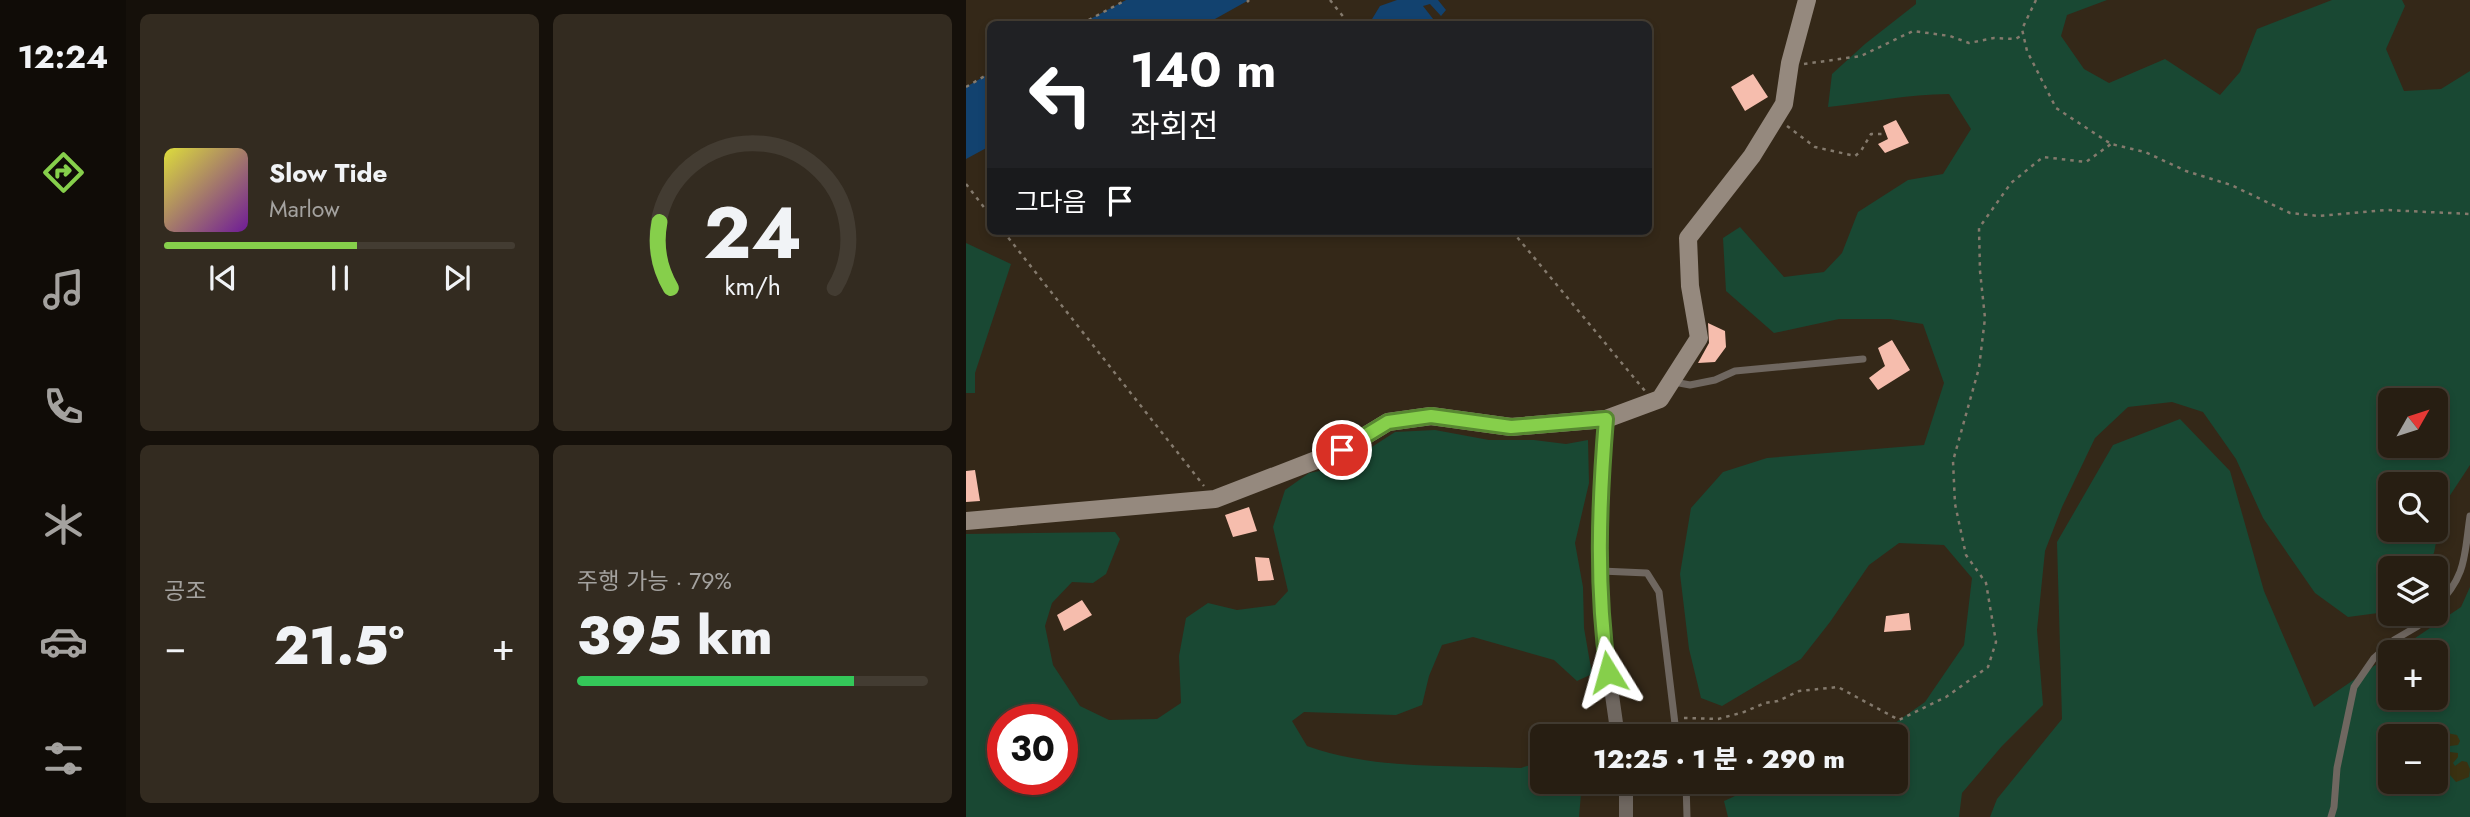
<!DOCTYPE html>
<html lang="ko">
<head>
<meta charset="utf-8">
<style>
  body { margin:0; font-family:Jost,"Noto Sans KR",sans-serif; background:#332b20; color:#f1f3f6; height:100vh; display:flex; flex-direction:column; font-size:26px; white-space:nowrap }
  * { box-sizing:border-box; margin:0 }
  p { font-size:23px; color:#a4a29f }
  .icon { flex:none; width:38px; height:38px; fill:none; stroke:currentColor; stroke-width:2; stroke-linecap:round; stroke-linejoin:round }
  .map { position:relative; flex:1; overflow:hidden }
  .details { display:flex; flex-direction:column; gap:14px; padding:14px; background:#15100a; width:840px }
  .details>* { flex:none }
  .top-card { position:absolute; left:21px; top:21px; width:665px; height:214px; border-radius:10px; box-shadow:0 4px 10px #0003,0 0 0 2px #433c32; background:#202124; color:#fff; overflow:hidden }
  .needle { width:46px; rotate:51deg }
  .buttons { position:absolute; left:1412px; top:388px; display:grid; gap:14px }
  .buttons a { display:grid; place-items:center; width:70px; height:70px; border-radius:10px; background:#271e12; box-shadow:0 4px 10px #0003,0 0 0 2px #433c32; font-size:35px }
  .speed { position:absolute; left:21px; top:704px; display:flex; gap:14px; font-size:35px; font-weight:700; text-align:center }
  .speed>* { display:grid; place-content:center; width:91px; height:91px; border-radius:50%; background:#271e12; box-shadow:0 4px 10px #0003,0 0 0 2px #433c32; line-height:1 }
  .speed .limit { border:10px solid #d22; background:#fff; color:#111 }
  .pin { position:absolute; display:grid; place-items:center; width:60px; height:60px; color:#fff; margin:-30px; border:4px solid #fff; border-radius:50%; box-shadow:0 2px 7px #0007 }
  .me { position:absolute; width:77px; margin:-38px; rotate:352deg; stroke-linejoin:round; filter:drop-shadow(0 0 5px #0008) }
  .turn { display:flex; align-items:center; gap:24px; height:147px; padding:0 28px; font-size:32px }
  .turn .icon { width:91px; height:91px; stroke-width:2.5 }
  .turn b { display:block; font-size:49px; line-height:60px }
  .then { display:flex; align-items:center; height:66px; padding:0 28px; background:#0003; gap:14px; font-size:26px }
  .big { font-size:52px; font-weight:800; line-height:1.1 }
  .details .tile { flex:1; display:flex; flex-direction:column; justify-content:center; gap:10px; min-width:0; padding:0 24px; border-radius:10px; background:#332b20 }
  .details .dial { align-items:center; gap:0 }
  .dial svg { height:182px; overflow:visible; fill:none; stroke:#433c32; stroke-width:7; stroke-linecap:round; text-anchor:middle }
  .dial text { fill:#f1f3f6; stroke:none }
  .song { display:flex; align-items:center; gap:21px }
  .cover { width:84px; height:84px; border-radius:10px; background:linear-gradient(135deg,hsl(60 70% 55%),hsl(280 70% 35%)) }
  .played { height:7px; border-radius:4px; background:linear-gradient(90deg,#86cf4b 55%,#433c32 55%) }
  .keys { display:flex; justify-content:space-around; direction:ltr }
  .heat { display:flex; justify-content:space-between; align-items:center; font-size:38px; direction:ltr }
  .charge { height:10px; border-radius:5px; background:linear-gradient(90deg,#34c759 79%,#433c32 0) }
  .details .tiles { flex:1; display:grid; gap:14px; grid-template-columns:repeat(2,1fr) }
  .trip { position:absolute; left:564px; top:724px; width:378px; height:70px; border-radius:10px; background:#271e12; box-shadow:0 4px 10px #0003,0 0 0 2px #433c32; font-weight:800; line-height:70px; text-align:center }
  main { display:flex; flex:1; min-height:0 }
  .tabs { display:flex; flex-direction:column; width:126px; justify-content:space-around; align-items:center; background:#100c07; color:#a4a29f }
  .tabs .icon { width:49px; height:49px }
  .tabs .current { color:#86cf4b }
  .tabs b { font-size:32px; color:#f1f3f6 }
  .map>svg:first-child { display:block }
  .green { fill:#194833; fill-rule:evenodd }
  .sand { fill:#3a3111 }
  .water { fill:#12426f }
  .building { fill:#f6bdad }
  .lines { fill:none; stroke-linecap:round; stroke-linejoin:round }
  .path { stroke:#847a6d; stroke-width:2.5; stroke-dasharray:3.5 5; stroke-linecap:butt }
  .lane { stroke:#6f6760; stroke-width:7 }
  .street { stroke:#6f6760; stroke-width:14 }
  .secondary { stroke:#95897e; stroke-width:18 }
  .route-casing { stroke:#578731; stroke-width:18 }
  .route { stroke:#86cf4b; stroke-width:12 }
</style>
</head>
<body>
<main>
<nav class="tabs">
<b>12:24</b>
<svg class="icon current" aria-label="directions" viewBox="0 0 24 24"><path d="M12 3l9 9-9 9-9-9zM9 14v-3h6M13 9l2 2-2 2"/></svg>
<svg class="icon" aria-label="music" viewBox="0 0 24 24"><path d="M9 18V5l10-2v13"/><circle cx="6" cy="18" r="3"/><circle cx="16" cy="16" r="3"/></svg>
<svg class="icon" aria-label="phone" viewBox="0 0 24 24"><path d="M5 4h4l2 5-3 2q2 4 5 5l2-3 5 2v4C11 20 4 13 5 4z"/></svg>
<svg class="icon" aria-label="climate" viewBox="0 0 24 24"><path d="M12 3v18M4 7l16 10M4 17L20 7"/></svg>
<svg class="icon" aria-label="car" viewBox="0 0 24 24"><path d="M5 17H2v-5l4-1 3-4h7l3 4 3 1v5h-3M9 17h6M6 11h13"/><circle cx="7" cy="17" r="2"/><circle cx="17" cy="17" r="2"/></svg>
<svg class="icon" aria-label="filters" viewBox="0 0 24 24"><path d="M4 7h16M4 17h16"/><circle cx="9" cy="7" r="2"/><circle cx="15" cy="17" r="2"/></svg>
</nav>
<section class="details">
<div class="tiles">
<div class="tile">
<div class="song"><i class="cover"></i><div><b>Slow Tide</b><p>Marlow</p></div></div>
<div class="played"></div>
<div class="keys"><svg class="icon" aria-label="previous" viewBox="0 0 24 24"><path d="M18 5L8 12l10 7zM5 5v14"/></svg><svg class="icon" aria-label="pause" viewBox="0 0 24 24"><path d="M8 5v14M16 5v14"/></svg><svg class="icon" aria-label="next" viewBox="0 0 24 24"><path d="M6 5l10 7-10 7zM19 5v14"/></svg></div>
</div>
<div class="tile dial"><svg viewBox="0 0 100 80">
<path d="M14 69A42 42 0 1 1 86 69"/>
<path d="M14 69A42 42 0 0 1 9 40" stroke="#86cf4b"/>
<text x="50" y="56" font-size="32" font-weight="700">24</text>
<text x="50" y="72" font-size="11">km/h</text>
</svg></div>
<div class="tile"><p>공조</p>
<div class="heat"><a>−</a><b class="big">21.5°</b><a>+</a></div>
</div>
<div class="tile"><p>주행 가능 · 79%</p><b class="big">395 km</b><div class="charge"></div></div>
</div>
</section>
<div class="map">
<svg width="1504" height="817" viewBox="0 0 1504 817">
  <rect width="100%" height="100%" fill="#342818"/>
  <!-- green -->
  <path class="green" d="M950,0H1141L1101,15L1095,36L1118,69L1143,83L1199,59L1254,95L1274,72L1291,29L1366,0H1436L1439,6L1420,49L1438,91L1475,89L1504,71V465L1477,506L1468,553L1457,569H1424V608L1420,612L1382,617L1349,593L1297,518L1270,459L1237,412L1206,402L1162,407L1129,438L1096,507L1079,551L1071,630L1077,705L1036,746L996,793L993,817H762L758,801L800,782H929V737H903L919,730L959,702L998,645L1006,578L978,545L933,543L903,565L864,622L835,659L756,706L735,698L723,649L714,574L725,508L757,472L801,458L958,445L978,383L957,324L924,319H873L808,333L760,291L757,238L774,227L818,277L858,272L876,253L892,212L942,180L977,174L1005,129L983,94C942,94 902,103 862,107L866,74L899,44L950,4ZM1424,401H1470V446H1424ZM1424,485H1470V530H1424Z
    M0,243L45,264L9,373V393H0Z
    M1214,419L1264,471L1298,591L1348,707L1424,655V698H1470V653H1427L1495,607L1504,587V817H1024L1031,799L1096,719L1091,542L1147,445ZM1424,737H1470V782H1424Z
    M469,430L523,440H568L600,444L622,440L623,483L609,543L617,587L618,628L626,674L611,681L588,660L507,637L476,645L463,676L456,705L430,715L338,712L326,721L341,746C408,770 484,765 555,768L576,761V782H616L613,817H0V534L149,532L154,539L140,574L127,583L106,582L86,603L79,626L87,665L114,706L143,720L191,719L215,703L213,656L220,618L242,603L271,610L309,605L322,591L307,527L319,490L343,473L375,467L429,432ZM96,719V779H37V719Z"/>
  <!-- sand -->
  <path class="sand" d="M1481,733L1491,735L1494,741L1492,745L1484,746V752L1492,753V757L1487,763L1489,766L1496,761L1501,762L1504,769L1503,777L1490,782L1484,775L1474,776L1470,773V763L1473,762L1470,748H1475L1477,745L1473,737Z"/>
  <!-- water -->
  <path class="water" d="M160,0H283L240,24H115Z
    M431,0H472L480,10L475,16L464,4L457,6L471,24H403L414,6Z
    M24,73V146L0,159V87Z"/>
  <!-- building -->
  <path class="building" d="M787,74L802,97L779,111L765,87Z
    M930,120L943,143L919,153L912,144L922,139L917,126Z
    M742,323L759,331L760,347L749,362L732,363L743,343Z
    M926,340L944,370L912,390L903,378L919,366L912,348Z
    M9,470L14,501L0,502V471Z
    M283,507L291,531L267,537L259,515Z
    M289,557L303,558L308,580L292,581Z
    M116,600L126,615L98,631L91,615Z
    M943,613L945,630L918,632L920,616Z"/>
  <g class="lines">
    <!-- path -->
    <path class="path" d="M364,0L383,24
      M1070,0L1056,29L1061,51L1090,108L1145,144L1179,152L1220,171L1265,185L1324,213L1353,216L1420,210L1504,214
      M281,2L283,0
      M115,24L160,0
      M838,64L895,56L947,31L984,36L1003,43L1028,38L1049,39L1057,35
      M0,87L24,73
      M821,126L849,147L889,156L895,151L905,134H917
      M0,184L24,215
      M37,231L238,486
      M546,231L679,391
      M718,718L752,719L778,712L799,703L812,701L833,691L872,687L933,720L980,697L1022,667L1030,642L1020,583L1000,555L989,504L987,461L1013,368L1019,318L1014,271L1013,228L1045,183L1077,157L1120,162L1145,144"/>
    <!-- lane -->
    <path class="lane" d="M708,382L724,385L749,380L769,371L897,359
      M635,571L681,573L693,592L709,724L714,737
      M1470,607C1501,575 1498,557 1504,516
      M720,782L721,817
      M1365,817L1368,807L1371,768L1388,687L1408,658L1428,640L1452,626L1463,614"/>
    <!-- street -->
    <path class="street" d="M640,419L634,491L635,618L652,737
      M660,817V782"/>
    <!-- secondary -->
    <path class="secondary" d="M0,521L249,499L376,450L422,422L465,416L545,427L640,419L694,399L733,338L724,286L722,238L786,156L818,104L824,63L841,0"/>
  </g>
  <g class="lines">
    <!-- route casing -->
    <g class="route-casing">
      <path id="route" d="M376,450L422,422L465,416L545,427L640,419C633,504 630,588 642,672"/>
    </g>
    <!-- route -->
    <use href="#route" class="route"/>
  </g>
</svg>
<div class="buttons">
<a><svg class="needle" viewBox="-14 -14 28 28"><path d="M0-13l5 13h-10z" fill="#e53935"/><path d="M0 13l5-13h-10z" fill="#a4a29f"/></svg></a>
<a><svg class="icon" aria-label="search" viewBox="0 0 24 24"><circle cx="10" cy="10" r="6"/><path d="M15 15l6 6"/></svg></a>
<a><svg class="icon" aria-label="layers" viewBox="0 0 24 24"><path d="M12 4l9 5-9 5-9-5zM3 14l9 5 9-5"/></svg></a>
<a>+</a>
<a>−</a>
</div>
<div class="speed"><div class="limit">30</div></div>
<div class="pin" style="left:376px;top:450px;background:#d93025"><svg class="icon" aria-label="arrive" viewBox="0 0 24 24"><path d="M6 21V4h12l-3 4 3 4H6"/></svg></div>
<svg class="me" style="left:642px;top:672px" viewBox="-20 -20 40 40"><path d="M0-17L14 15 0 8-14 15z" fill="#86cf4b" stroke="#fff" stroke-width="4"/></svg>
<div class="trip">12:25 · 1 분 · 290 m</div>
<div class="top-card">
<div class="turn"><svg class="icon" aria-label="left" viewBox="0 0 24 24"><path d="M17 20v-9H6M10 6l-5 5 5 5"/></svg><div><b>140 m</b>좌회전</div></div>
<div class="then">그다음<svg class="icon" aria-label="arrive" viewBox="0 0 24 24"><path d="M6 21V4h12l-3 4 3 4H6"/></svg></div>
</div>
</div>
</main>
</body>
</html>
